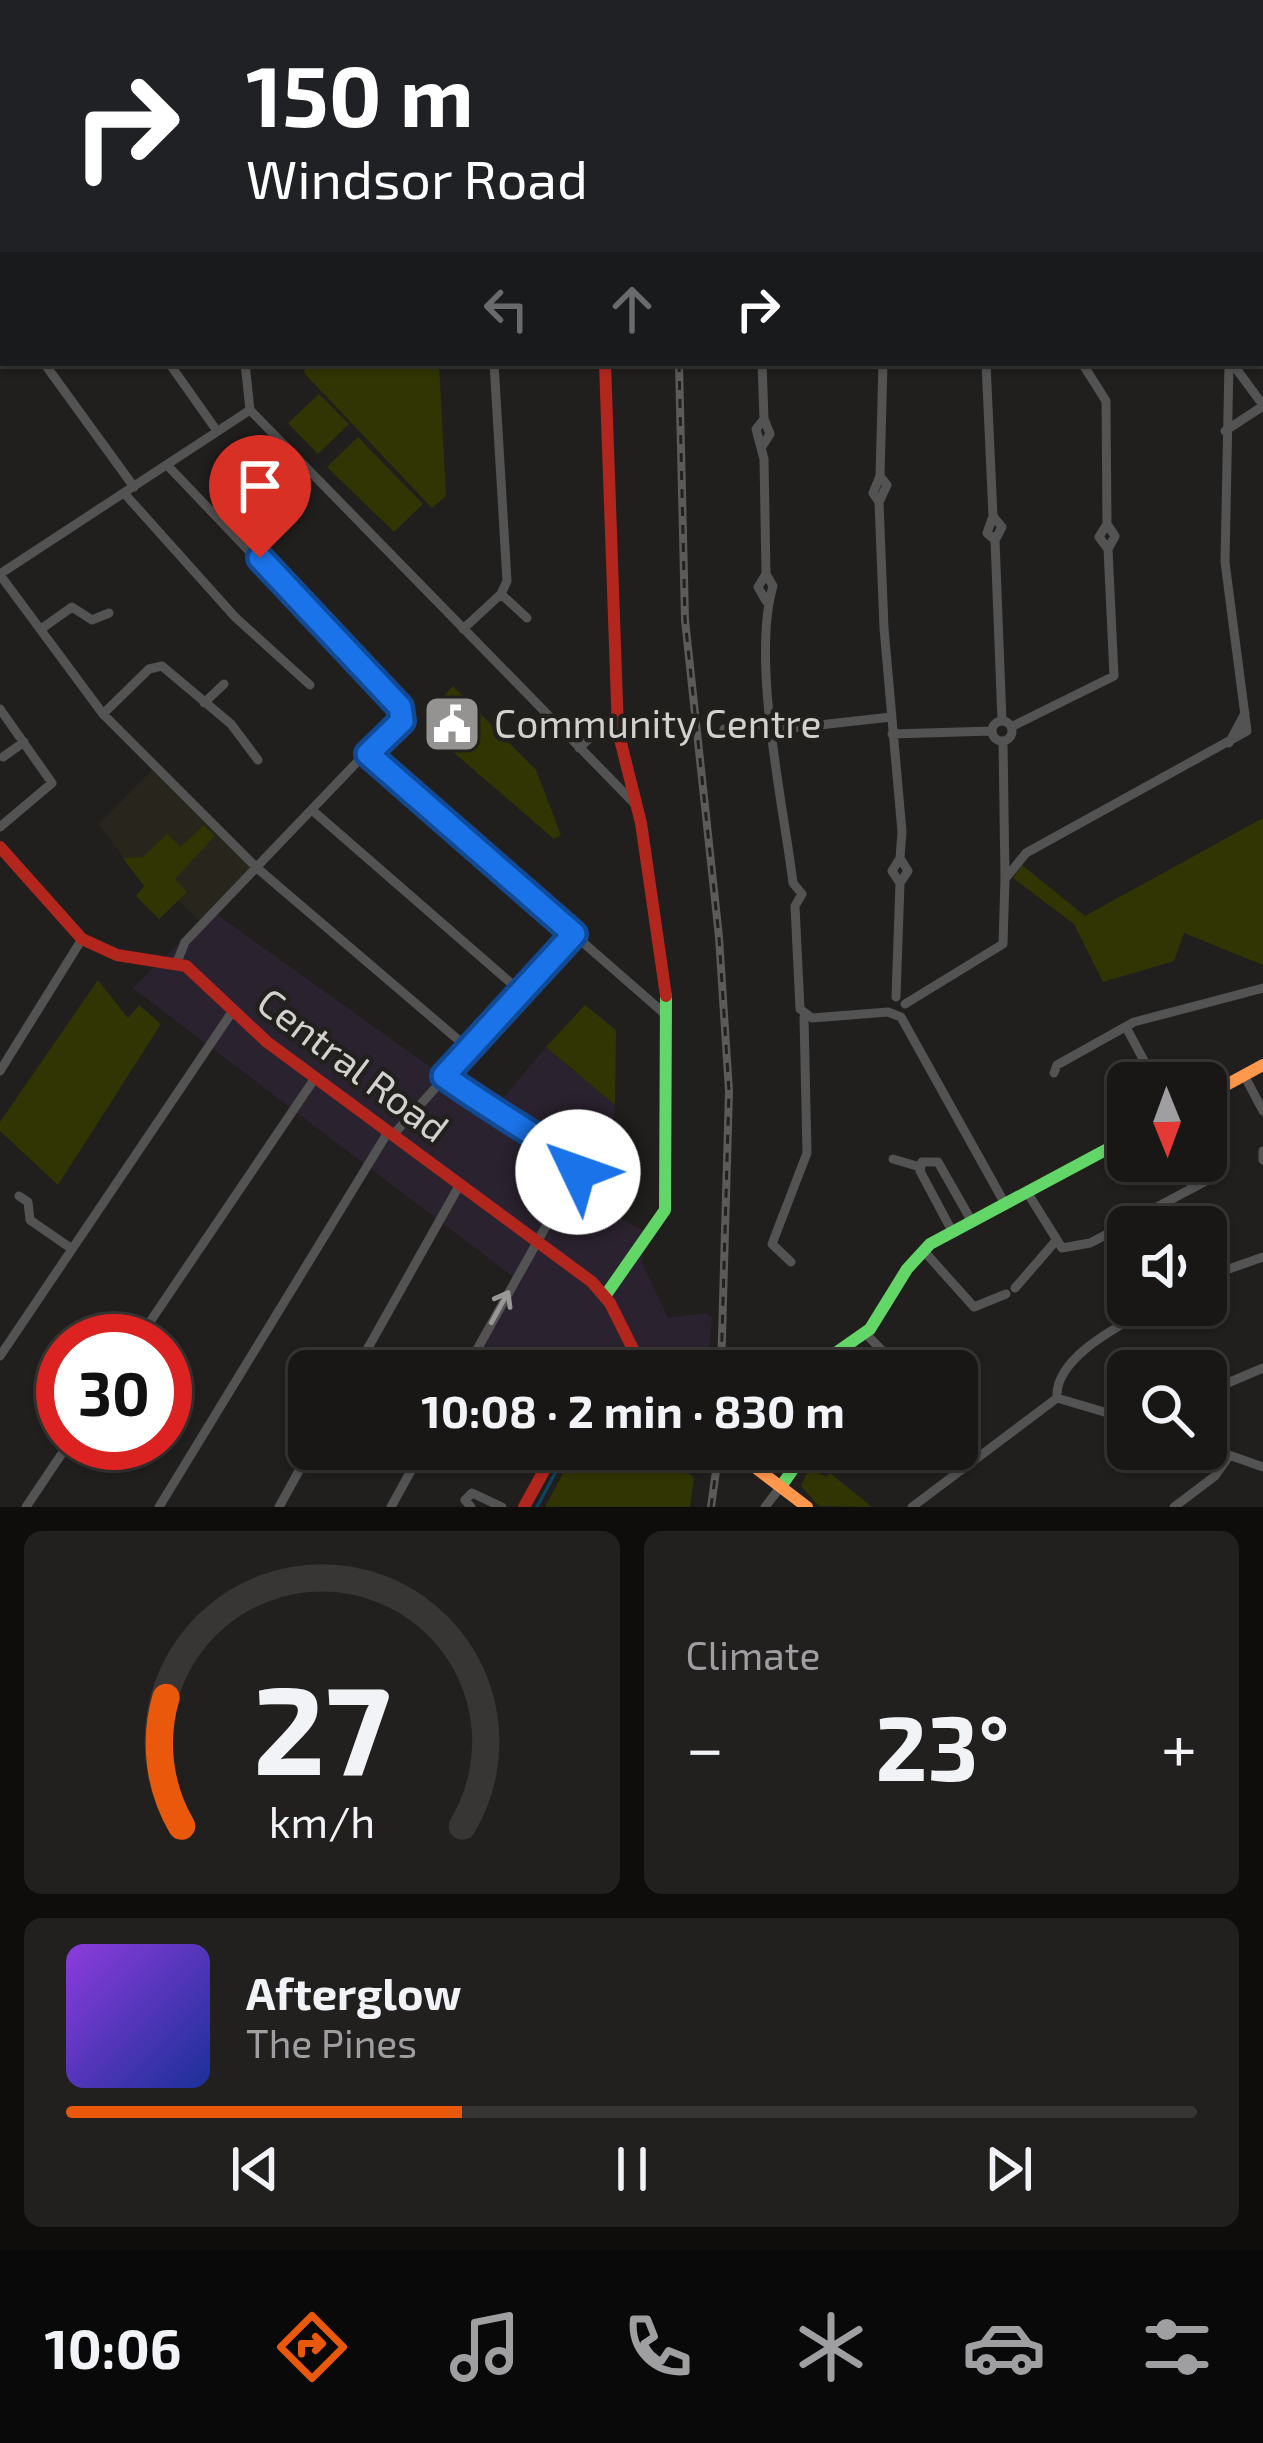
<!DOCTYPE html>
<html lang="en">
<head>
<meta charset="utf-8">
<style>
  body { margin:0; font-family:"Exo 2",sans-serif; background:#22201f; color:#f1f3f6; height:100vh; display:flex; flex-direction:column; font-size:45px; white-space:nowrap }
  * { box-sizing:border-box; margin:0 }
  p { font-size:39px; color:#9f9fa1 }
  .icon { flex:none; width:66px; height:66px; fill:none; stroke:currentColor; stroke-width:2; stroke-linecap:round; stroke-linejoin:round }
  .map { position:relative; height:1507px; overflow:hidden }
  .side { display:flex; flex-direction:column; gap:24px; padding:24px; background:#0e0d0c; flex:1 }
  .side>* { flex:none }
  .guide { position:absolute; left:0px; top:0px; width:1263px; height:366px; box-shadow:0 3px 9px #0004,0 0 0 3px #373635; background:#202124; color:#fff; overflow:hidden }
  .needle { width:78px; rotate:179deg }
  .buttons { position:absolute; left:1107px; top:1062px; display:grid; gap:24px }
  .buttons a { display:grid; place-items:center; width:120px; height:120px; border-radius:18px; background:#191716; box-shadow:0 3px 9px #0004,0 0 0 3px #373635; font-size:60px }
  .speed { position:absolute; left:36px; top:1314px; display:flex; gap:24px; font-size:60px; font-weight:700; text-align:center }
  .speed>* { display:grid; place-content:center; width:156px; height:156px; border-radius:50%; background:#191716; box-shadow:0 3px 9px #0004,0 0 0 3px #373635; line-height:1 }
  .speed .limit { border:18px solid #d22; background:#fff; color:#111 }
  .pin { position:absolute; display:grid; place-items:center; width:102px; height:102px; color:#fff; margin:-123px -51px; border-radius:50% 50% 50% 0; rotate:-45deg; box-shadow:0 0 12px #0007 }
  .pin .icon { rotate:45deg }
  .me { position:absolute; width:132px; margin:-66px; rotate:312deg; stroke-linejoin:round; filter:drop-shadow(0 0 9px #0008) }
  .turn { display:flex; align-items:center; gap:42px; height:252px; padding:0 48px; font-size:54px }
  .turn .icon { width:156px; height:156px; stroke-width:2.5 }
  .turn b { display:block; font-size:84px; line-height:102px }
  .lanes { display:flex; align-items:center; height:114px; padding:0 48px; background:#0003; justify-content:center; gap:60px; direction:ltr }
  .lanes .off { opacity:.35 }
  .big { font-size:90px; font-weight:700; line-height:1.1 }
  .side .card { flex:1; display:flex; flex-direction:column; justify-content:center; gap:18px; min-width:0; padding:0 42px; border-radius:18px; background:#22201f }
  .side .dial { align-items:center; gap:0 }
  .dial svg { height:312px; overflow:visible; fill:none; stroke:#373635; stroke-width:7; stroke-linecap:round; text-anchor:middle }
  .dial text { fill:#f1f3f6; stroke:none }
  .song { display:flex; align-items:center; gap:36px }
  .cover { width:144px; height:144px; border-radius:18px; background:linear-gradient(135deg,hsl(270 70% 55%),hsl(230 70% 35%)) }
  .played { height:12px; border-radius:6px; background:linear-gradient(90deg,#ea580c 35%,#373635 35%) }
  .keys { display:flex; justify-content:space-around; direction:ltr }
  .heat { display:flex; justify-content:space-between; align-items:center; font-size:66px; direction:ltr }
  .side .tiles { flex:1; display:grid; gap:24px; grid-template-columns:1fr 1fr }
  .card:last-child { grid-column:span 2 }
  .trip { position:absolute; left:288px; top:1350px; width:690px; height:120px; border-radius:18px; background:#191716; box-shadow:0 3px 9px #0004,0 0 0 3px #373635; font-weight:700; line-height:120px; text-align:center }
  .menu { display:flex; height:192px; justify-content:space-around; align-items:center; background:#0a0909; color:#9f9fa1 }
  .menu .icon { width:84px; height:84px }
  .menu .on { color:#ea580c }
  .menu b { font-size:54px; color:#f1f3f6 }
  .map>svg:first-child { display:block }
  .commercial { fill:#2b222f }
  .built { fill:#28251c }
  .green { fill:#313504 }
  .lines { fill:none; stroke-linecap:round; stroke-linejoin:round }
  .stream { stroke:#0b4569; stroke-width:3 }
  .street { stroke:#535353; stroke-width:9 }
  .fast { stroke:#63d668; stroke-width:12 }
  .slow { stroke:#ff974d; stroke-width:12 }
  .jam { stroke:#b3261e; stroke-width:12 }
  .rail-casing { stroke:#5c5a59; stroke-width:8 }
  .rail { stroke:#22201c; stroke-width:3; stroke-dasharray:9; stroke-linecap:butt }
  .oneway { stroke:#999897 }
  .route-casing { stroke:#114b97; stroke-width:30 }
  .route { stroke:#1a73e8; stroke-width:21 }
  .labels { text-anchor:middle; stroke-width:9; stroke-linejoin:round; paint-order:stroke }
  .poi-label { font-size:39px; fill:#d2d1cf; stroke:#22201c; text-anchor:start }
  .street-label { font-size:39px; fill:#d2d1cf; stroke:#22201c }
</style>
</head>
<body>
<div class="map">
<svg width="1263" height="1507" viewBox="0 0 1263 1507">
  <rect width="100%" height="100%" fill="#211f1d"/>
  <!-- commercial -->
  <path class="commercial" d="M212,911L430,1067L497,1106L546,1047L615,1105L613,1130L584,1178L613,1186L603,1209L648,1233L642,1263L668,1318L705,1313L712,1317L709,1351L665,1371H654L647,1359L625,1371H530L481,1347L516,1279L133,988Z"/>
  <!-- built -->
  <path class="built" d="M155,767L254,867L200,922L179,901L159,919L136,896L144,886L99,824Z"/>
  <!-- green -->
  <path class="green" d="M303,363H439L446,496L432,508L305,374Z
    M319,394L349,424L318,454L288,423Z
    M358,437L423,504L394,532L327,467Z
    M453,686L536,770L561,835L554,839L452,751L473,729L442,698Z
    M1263,818V965L1184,933L1174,961L1103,982L1074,924L1013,878L1022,865L1085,916Z
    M204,825L215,836L175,879L187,892L159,919L136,896L144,886L123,858L143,857L167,834L181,847Z
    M98,980L128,1018L139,1005L161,1024L58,1185L0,1131V1122Z
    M585,1005L616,1030L615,1105L546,1047Z
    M576,1449H660L694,1478L690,1507H545Z
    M810,1467L826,1477L830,1473L872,1507L819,1506L801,1486Z"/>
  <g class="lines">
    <!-- stream -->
    <path class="stream" d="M382,0L383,3
      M537,1507L568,1449"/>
    <!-- street -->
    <path class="street" d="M171,0L172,3
      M1004,0L1007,3
      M1123,0L1125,3
      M488,3V0
      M605,3V0
      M787,3L788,0
      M1233,3L1235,0
      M1260,44L1263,49
      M0,76L3,85
      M1260,213L1263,211
      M0,293L3,299
      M44,363L134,487
      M169,363L217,431
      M245,363L250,410
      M762,363L764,419L770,434L763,445
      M883,363L880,476L873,493L879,502L884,628L902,832L900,858L892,871L900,883L896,997
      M986,363L993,516L987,533L995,540
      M1082,363L1106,401L1107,524L1115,536L1108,549
      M1232,363L1263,405
      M250,410L634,803
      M764,419L756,429L764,459L766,574L773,586C751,660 783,802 793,883L802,894L795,906L800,1009L812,1018L888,1012L901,1017
      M1225,431L1263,406
      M167,465L404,713L185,942L177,962
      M124,493L235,617L310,685
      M879,502L887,485L880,476
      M993,516L1002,527L995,540L1002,721
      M0,574L250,410
      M766,574L758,587L766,601
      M0,575L103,714L257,868L469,1049
      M501,594L527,618
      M41,629L72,607L92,620L109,613
      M463,629L501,594L507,581L494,363
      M204,703L224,684
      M0,709L52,783L0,827
      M103,714L149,669L162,666L231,724L258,760
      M992 731a10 10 0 1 1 20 0a10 10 0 1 1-20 0Z
      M1011,727L1114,676L1108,549L1099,537L1107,524
      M724,729L774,723
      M775,730L891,717
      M892,734L992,731
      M1003,741L1005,879
      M1229,743L1245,713
      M579,748L618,713
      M368,755L665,1014
      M3,757L24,742
      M312,810L520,991
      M900,883L908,871L900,858
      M905,1004L1003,944L1005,879L1026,853L1247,731L1225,562L1229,363
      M901,1017L1004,1202
      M1126,1027L1156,1083
      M0,1071L82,939
      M1054,1073L1057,1065L1134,1022L1263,988
      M1244,1075L1263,1111
      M444,1076C477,1100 558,1140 578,1169L465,1371
      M393,1135L574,934
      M1263,1151V1160
      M893,1159L920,1167
      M1179,1161L1193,1188
      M1027,1192L1062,1248L1090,1243L1154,1210
      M19,1196L28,1202L30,1220L72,1249
      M1157,1207L1204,1182
      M952,1231L920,1171L922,1162H938L971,1220
      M923,1250L974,1307L1006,1294
      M791,1262L772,1244L807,1153L804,1017
      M1206,1277L1263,1257
      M1015,1288L1054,1243
      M865,1333L902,1371
      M137,1341L315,1078
      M0,1356L232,1012
      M355,1371L459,1186
      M904,1371H920
      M1057,1398C1054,1356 1125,1323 1156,1305
      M1206,1427L1223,1385L1263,1368
      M1206,1447L1263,1467
      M26,1507L69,1443
      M159,1507L388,1132
      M279,1507L311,1449
      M391,1507L423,1449
      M471,1507L465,1500L472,1493L502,1507
      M765,1507L782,1485
      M912,1507L1057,1398L1128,1419
      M1174,1507L1215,1476L1229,1456"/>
    <!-- fast -->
    <path class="fast" d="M605,1296L665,1210L666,996
      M810,1371L870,1329L907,1269L930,1244L1128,1138
      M782,1485L796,1465L788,1449"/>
    <!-- slow -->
    <path class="slow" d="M1206,1096L1263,1065
      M731,1449L807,1507"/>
    <!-- jam -->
    <path class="jam" d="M605,363L618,731L641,823L666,996
      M0,847L82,939L117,955L186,966L267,1042L592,1282L610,1303L644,1371
      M524,1507L556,1449"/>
    <!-- rail casing -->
    <g class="rail-casing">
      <path id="rail" d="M721,3V0
        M679,363L685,620L719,937L729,1091L721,1371
        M711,1507L719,1449"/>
    </g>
    <!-- rail -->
    <use href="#rail" class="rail"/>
  </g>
  <!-- one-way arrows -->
  <defs><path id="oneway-shaft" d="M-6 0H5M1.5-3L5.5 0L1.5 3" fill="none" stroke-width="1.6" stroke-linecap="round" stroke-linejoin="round" transform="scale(3)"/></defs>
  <use class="oneway" href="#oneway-shaft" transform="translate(500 1307) rotate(-61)"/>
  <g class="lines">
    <!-- route casing -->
    <g class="route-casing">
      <path id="route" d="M260,558L400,707L402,721L368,754L574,934L444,1076C487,1107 531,1132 574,1162L578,1172"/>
    </g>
    <!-- route -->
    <use href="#route" class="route"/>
  </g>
  <!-- icons -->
  <defs>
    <g id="civic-square" transform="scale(3)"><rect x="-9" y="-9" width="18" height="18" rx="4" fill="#949391" stroke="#22201c"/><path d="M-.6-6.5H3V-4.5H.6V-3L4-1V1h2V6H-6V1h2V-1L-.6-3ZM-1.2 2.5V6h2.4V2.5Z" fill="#fff"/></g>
  </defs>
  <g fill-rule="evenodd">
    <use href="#civic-square" x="452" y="724"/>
  </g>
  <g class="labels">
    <!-- poi labels -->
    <g class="poi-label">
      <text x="494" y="738">Community Centre</text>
    </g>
    <!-- street labels -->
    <g class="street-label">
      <text transform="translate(353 1065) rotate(37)" y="14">Central Road</text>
    </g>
  </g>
</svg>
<div class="buttons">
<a><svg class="needle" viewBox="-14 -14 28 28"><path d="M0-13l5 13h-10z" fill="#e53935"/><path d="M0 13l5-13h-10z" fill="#9f9fa1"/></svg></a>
<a><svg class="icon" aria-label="sound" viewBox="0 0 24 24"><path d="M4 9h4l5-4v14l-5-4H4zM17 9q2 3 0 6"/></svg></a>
<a><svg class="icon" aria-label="search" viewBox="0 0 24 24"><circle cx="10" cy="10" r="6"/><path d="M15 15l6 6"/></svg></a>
</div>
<div class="speed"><div class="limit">30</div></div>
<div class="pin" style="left:260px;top:558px;background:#d93025"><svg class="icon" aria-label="arrive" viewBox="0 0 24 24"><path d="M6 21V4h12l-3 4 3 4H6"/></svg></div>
<svg class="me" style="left:578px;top:1172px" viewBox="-20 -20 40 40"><circle r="19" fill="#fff"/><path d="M0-13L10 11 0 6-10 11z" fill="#1a73e8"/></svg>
<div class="trip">10:08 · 2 min · 830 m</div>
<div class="guide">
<div class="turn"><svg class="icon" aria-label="right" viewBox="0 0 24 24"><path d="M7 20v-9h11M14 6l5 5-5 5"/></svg><div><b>150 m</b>Windsor Road</div></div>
<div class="lanes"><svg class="icon off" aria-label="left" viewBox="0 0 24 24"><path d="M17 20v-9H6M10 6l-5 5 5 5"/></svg><svg class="icon off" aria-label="ahead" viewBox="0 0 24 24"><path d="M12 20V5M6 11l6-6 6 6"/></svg><svg class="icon" aria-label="right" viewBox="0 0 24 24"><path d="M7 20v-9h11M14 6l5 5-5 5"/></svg></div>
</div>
</div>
<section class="side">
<div class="tiles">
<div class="card dial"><svg viewBox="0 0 100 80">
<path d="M14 69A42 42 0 1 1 86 69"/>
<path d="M14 69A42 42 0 0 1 10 36" stroke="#ea580c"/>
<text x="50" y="56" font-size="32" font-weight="700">27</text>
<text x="50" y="72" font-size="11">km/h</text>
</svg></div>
<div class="card"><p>Climate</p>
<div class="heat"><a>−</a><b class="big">23°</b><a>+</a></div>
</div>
<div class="card">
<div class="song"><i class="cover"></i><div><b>Afterglow</b><p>The Pines</p></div></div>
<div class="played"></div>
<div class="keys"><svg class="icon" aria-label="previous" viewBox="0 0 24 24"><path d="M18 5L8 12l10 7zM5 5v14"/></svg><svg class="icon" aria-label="pause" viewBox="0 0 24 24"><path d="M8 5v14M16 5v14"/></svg><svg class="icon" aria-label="next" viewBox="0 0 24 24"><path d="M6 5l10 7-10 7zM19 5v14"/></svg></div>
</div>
</div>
</section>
<nav class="menu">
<b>10:06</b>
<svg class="icon on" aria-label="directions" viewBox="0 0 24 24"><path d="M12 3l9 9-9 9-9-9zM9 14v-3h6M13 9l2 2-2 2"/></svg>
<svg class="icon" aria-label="music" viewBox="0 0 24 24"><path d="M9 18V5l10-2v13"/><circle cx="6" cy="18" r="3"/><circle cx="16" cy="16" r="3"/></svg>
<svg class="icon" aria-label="phone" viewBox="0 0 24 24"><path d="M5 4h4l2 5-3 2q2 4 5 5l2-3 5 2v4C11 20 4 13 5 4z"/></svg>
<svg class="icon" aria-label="climate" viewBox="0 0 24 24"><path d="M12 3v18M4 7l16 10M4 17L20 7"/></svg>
<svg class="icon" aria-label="car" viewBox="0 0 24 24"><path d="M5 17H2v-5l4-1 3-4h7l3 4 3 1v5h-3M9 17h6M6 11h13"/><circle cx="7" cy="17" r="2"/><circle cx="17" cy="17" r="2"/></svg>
<svg class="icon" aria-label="filters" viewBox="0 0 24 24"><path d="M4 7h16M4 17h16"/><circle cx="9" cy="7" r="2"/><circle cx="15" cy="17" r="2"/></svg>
</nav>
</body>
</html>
